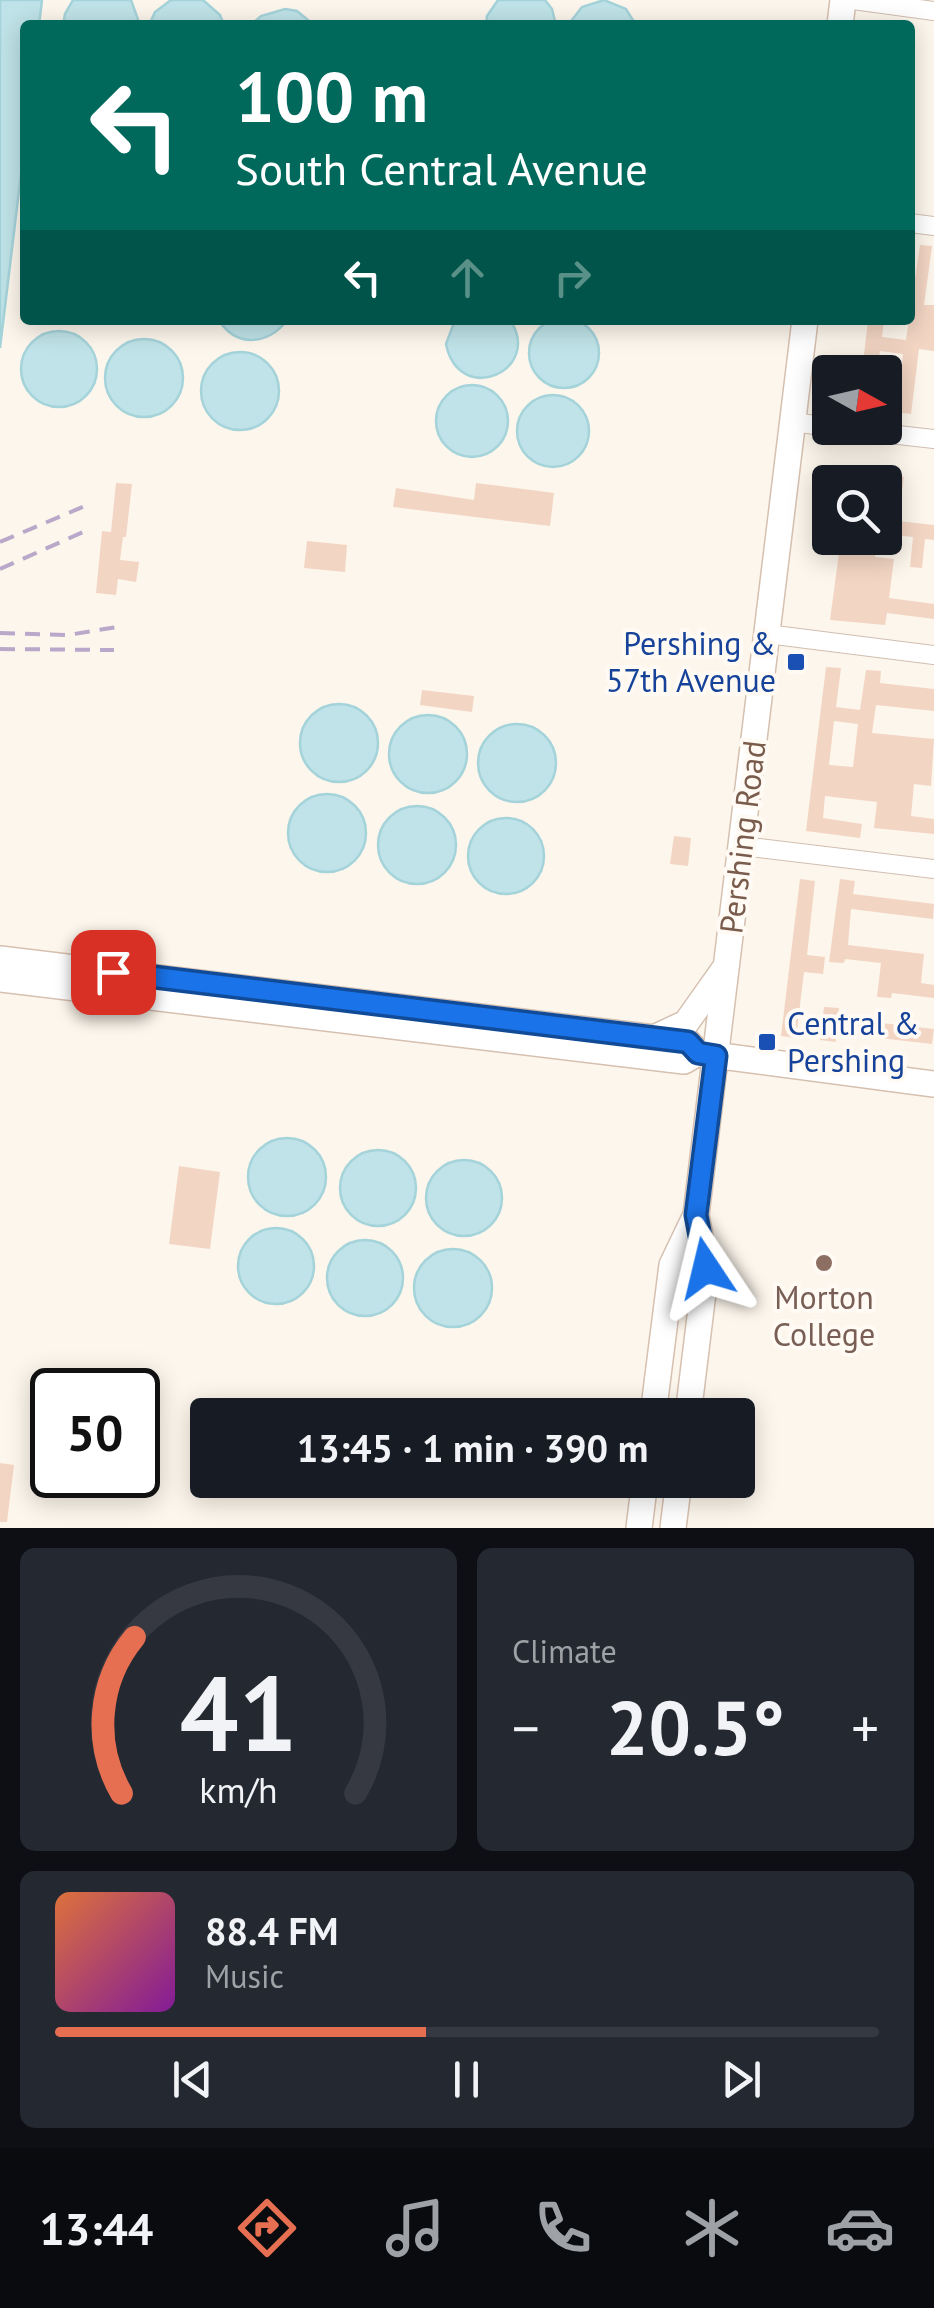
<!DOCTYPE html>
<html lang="en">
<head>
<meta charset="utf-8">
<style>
  body { margin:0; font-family:"PT Sans",sans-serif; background:#242831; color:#f1f3f6; height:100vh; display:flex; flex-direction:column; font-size:38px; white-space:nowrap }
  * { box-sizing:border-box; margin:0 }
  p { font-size:32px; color:#9ea1a6 }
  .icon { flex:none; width:55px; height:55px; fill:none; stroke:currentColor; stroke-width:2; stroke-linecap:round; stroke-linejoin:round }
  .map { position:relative; height:1528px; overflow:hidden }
  .drawer { display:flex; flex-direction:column; gap:20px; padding:20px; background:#0d0f14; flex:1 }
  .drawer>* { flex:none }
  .top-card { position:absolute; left:20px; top:20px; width:895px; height:305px; border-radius:10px; box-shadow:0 5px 25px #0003; background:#00695c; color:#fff; overflow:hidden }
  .needle { width:65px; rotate:98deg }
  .fabs { position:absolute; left:812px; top:355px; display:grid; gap:20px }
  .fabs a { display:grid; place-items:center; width:90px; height:90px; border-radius:10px; background:#171b24; box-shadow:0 5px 25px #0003; font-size:50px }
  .speed { position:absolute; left:30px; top:1368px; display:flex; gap:20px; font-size:50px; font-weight:700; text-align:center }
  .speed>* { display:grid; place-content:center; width:130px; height:130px; border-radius:50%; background:#171b24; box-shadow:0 5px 25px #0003; line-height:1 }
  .speed .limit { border:5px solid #111; border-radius:15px; background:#fff; color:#111 }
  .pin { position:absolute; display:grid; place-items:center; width:85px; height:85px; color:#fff; margin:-42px; border-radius:20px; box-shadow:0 5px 15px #0006 }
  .me { position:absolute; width:110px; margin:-55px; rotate:350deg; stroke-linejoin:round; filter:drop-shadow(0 0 8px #0008) }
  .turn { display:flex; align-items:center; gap:35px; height:210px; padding:0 50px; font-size:45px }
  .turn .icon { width:130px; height:130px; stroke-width:2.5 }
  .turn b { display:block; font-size:70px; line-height:85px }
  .lanes { display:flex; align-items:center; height:95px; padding:0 50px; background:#0003; justify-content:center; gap:50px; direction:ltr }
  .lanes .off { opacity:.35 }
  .big { font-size:75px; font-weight:800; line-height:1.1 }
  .drawer .tile { flex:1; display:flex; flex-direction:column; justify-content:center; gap:15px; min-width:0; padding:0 35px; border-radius:15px; background:#242831 }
  .drawer .dial { align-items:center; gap:0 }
  .dial svg { height:260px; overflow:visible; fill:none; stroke:#363941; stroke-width:7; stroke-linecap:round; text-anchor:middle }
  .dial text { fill:#f1f3f6; stroke:none }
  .song { display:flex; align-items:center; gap:30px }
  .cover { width:120px; height:120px; border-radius:15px; background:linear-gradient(135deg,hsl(20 70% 55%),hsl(290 70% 35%)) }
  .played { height:10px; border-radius:5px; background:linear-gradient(90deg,#e76f51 45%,#363941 45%) }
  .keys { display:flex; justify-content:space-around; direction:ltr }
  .heat { display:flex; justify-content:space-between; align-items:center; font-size:55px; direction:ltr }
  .drawer .tiles { flex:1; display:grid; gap:20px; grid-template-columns:1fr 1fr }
  .tile:last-child { grid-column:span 2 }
  .trip { position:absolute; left:190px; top:1398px; width:565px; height:100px; border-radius:10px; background:#171b24; box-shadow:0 5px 25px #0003; font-weight:800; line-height:100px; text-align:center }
  .dock { display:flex; height:160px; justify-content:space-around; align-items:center; background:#090b0e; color:#9ea1a6 }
  .dock .icon { width:70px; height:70px }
  .dock .active { color:#e76f51 }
  .dock b { font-size:45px; color:#f1f3f6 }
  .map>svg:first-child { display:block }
  .water { fill:#bfe3e8; stroke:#a5d3da; stroke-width:2.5 }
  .building { fill:#f3d5c3; fill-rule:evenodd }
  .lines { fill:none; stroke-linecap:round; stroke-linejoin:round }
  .street-casing { stroke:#d1beb0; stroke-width:20 }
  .secondary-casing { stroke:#d6c0b0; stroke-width:28 }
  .street { stroke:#fff; stroke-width:18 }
  .secondary { stroke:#fff; stroke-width:25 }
  .rail { stroke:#b9a8c9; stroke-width:4; stroke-dasharray:15 10; stroke-linecap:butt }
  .route-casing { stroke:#114b97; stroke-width:25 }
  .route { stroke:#1a73e8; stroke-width:18 }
  .transit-dot { fill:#1a4fb4; stroke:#fffaf3; stroke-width:4 }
  .education-dot { fill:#8d6e63; stroke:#fffaf3; stroke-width:4 }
  .labels { text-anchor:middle; stroke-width:8; stroke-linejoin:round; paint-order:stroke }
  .transit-label { font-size:32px; fill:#164399; stroke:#fffaf3; text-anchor:end }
  .street-label { font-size:32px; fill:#7a5c4d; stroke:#fffaf3 }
  .education-label { font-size:32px; fill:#785e54; stroke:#fffaf3 }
</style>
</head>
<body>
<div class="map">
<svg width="934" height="1528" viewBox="0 0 934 1528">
  <rect width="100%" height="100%" fill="#fdf6ec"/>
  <!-- water -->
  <path class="water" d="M0,0H42L39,25H25V141L0,348Z
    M73,0H131L140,25H63L65,14Z
    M171,0H203L220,15L224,25H149L155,12Z
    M498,0H545L552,9L556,25H486L487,16Z
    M604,0L626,9L636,25H568L582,7Z
    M285,9L297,11L314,25H251L261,16Z
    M529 353a35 35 0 1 1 70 0a35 35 0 1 1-70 0Z
    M219,320H287C269,345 236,348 219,320Z
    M455,320H510C544,370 459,408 446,344Z
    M21 369a38 38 0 1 1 76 0a38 38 0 1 1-76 0Z
    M105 378a39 39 0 1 1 78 0a39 39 0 1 1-78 0Z
    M201 391a39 39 0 1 1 78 0a39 39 0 1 1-78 0Z
    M436 421a36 36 0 1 1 72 0a36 36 0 1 1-72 0Z
    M517 431a36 36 0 1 1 72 0a36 36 0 1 1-72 0Z
    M300 743a39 39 0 1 1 78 0a39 39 0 1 1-78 0Z
    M389 754a39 39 0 1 1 78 0a39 39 0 1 1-78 0Z
    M478 763a39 39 0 1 1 78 0a39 39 0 1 1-78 0Z
    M288 833a39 39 0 1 1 78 0a39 39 0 1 1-78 0Z
    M378 845a39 39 0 1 1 78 0a39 39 0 1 1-78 0Z
    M468 856a38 38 0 1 1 76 0a38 38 0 1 1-76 0Z
    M248 1177a39 39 0 1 1 78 0a39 39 0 1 1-78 0Z
    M340 1188a38 38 0 1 1 76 0a38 38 0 1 1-76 0Z
    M426 1198a38 38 0 1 1 76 0a38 38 0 1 1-76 0Z
    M238 1266a38 38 0 1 1 76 0a38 38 0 1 1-76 0Z
    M327 1278a38 38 0 1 1 76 0a38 38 0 1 1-76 0Z
    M414 1288a39 39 0 1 1 78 0a39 39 0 1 1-78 0Z"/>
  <!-- building -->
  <path class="building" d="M920,245L932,246L924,305H934V351L919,349L911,414L885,411V375L901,376L903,354L880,351L877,372H862L868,320H884L882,337L906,340Z
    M888,475L904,477L898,521L934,525V540L925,539L922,568L910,567L913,537L885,534Z
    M116,483L132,484L126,537H123L120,560L139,562L136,582L118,579L116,595L96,593L102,531L111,532Z
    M476,483L554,493L550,526L393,507L396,488L474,500Z
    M841,538L877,540L875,557L894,559L889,598L934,604V619L887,613L885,625L830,620Z
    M307,541L347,545L345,572L304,568Z
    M826,667L841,668L836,707L860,710L866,670L881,671L880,683L934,689V711L876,705L872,733L934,739L931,786L914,784L911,816L934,819V834L874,828L877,802L825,796L823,818L862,824L860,838L806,831ZM834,721L858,724L853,767L829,765Z
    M422,690L474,696L472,712L420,705Z
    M674,836L691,838L688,866L670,864Z
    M800,879L815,881L807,955L825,957L823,974L804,972L796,1038L781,1036Z
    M840,879L855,881L853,894L934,904L933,919L851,909L848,945L924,954L921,983L934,985V998L892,993L891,998L877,997L881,963L845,959L844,963L829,962Z
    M824,1007L839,1008L838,1018L934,1029L932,1044L836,1033V1042L820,1040Z
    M179,1166L220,1172L210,1249L169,1244Z
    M0,1463L14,1465L7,1522H0Z"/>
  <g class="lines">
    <!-- street casing -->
    <g class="street-casing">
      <path id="street" d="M853,0L934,11
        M910,223L934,226
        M793,422L830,427
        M837,428L934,439
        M767,634L934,655
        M742,846L934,869"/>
    </g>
    <!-- secondary casing -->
    <g class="secondary-casing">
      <path id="secondary" d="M840,25L843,0
        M0,959L688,1042L698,1053
        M0,979L684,1061L698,1053L934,1084
        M656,1037L686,1023L725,968
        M653,1415L672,1265L696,1215
        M688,1415L706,1268L696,1215L805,320
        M639,1528L645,1480
        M673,1528L679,1480"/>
    </g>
    <!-- street -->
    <use href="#street" class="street"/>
    <!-- secondary -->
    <use href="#secondary" class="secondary"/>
    <!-- rail -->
    <path class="rail" d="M0,542L92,503
      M0,569L90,529
      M0,633L68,635L117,627
      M0,649L114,650"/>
  </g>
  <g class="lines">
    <!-- route casing -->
    <g class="route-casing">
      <path id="route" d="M113,972L688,1042L698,1053L716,1056L696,1215L706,1268"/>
    </g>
    <!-- route -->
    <use href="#route" class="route"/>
  </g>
  <!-- markers -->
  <g class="transit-dot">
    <rect x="786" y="652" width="20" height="20" rx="5"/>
    <rect x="757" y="1032" width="20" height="20" rx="5"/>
  </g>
  <circle class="education-dot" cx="824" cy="1263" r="10"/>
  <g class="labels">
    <!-- transit labels -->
    <g class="transit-label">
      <text x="776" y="655">Pershing &amp;<tspan x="776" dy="37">57th Avenue</tspan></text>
      <text x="787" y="1035" text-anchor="start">Central &amp;<tspan x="787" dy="37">Pershing</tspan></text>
    </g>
    <!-- street labels -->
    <g class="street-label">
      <text transform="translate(743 837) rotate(-83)" y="11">Pershing Road</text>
    </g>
    <!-- education labels -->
    <g class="education-label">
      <text x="824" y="1309">Morton<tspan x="824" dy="37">College</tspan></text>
    </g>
  </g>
</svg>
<div class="fabs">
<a><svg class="needle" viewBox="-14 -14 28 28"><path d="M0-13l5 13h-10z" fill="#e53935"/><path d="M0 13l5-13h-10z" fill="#9ea1a6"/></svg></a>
<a><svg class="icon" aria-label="search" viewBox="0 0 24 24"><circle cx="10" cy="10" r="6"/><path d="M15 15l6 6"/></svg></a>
</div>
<div class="speed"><div class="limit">50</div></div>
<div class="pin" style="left:113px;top:972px;background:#d93025"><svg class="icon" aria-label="arrive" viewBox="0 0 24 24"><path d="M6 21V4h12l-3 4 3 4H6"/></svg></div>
<svg class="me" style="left:706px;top:1268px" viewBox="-20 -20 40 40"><path d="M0-17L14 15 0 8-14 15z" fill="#1a73e8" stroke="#fff" stroke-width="4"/></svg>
<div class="trip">13:45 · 1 min · 390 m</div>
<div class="top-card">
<div class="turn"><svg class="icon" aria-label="left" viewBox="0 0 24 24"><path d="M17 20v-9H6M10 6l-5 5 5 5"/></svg><div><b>100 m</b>South Central Avenue</div></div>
<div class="lanes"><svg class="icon" aria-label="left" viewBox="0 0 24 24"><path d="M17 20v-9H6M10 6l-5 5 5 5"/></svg><svg class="icon off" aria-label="ahead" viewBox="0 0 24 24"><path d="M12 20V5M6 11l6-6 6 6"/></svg><svg class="icon off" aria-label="right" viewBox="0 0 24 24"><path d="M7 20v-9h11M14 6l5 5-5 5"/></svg></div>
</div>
</div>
<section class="drawer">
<div class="tiles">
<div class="tile dial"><svg viewBox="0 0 100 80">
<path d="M14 69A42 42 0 1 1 86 69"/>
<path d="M14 69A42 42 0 0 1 18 21" stroke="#e76f51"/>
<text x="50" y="56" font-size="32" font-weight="700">41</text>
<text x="50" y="72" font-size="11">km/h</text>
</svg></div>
<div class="tile"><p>Climate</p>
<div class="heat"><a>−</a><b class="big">20.5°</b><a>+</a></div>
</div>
<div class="tile">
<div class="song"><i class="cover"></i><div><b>88.4 FM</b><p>Music</p></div></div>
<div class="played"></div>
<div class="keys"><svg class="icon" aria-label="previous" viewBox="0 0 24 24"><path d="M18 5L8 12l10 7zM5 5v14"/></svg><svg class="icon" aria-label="pause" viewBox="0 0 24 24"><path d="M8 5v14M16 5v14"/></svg><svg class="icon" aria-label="next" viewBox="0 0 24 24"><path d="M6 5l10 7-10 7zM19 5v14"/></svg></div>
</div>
</div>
</section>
<nav class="dock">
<b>13:44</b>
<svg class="icon active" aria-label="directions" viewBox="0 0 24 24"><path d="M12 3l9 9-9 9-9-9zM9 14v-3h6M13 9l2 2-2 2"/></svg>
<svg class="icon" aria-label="music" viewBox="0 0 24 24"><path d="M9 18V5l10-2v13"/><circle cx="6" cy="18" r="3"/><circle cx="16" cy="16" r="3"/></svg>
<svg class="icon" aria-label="phone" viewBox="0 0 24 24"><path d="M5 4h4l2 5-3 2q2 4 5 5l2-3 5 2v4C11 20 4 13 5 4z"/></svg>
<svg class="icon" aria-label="climate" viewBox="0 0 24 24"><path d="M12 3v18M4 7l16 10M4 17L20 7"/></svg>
<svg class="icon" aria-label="car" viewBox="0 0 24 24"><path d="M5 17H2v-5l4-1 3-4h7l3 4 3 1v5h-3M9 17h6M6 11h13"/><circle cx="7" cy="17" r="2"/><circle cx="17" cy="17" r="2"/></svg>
</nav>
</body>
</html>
